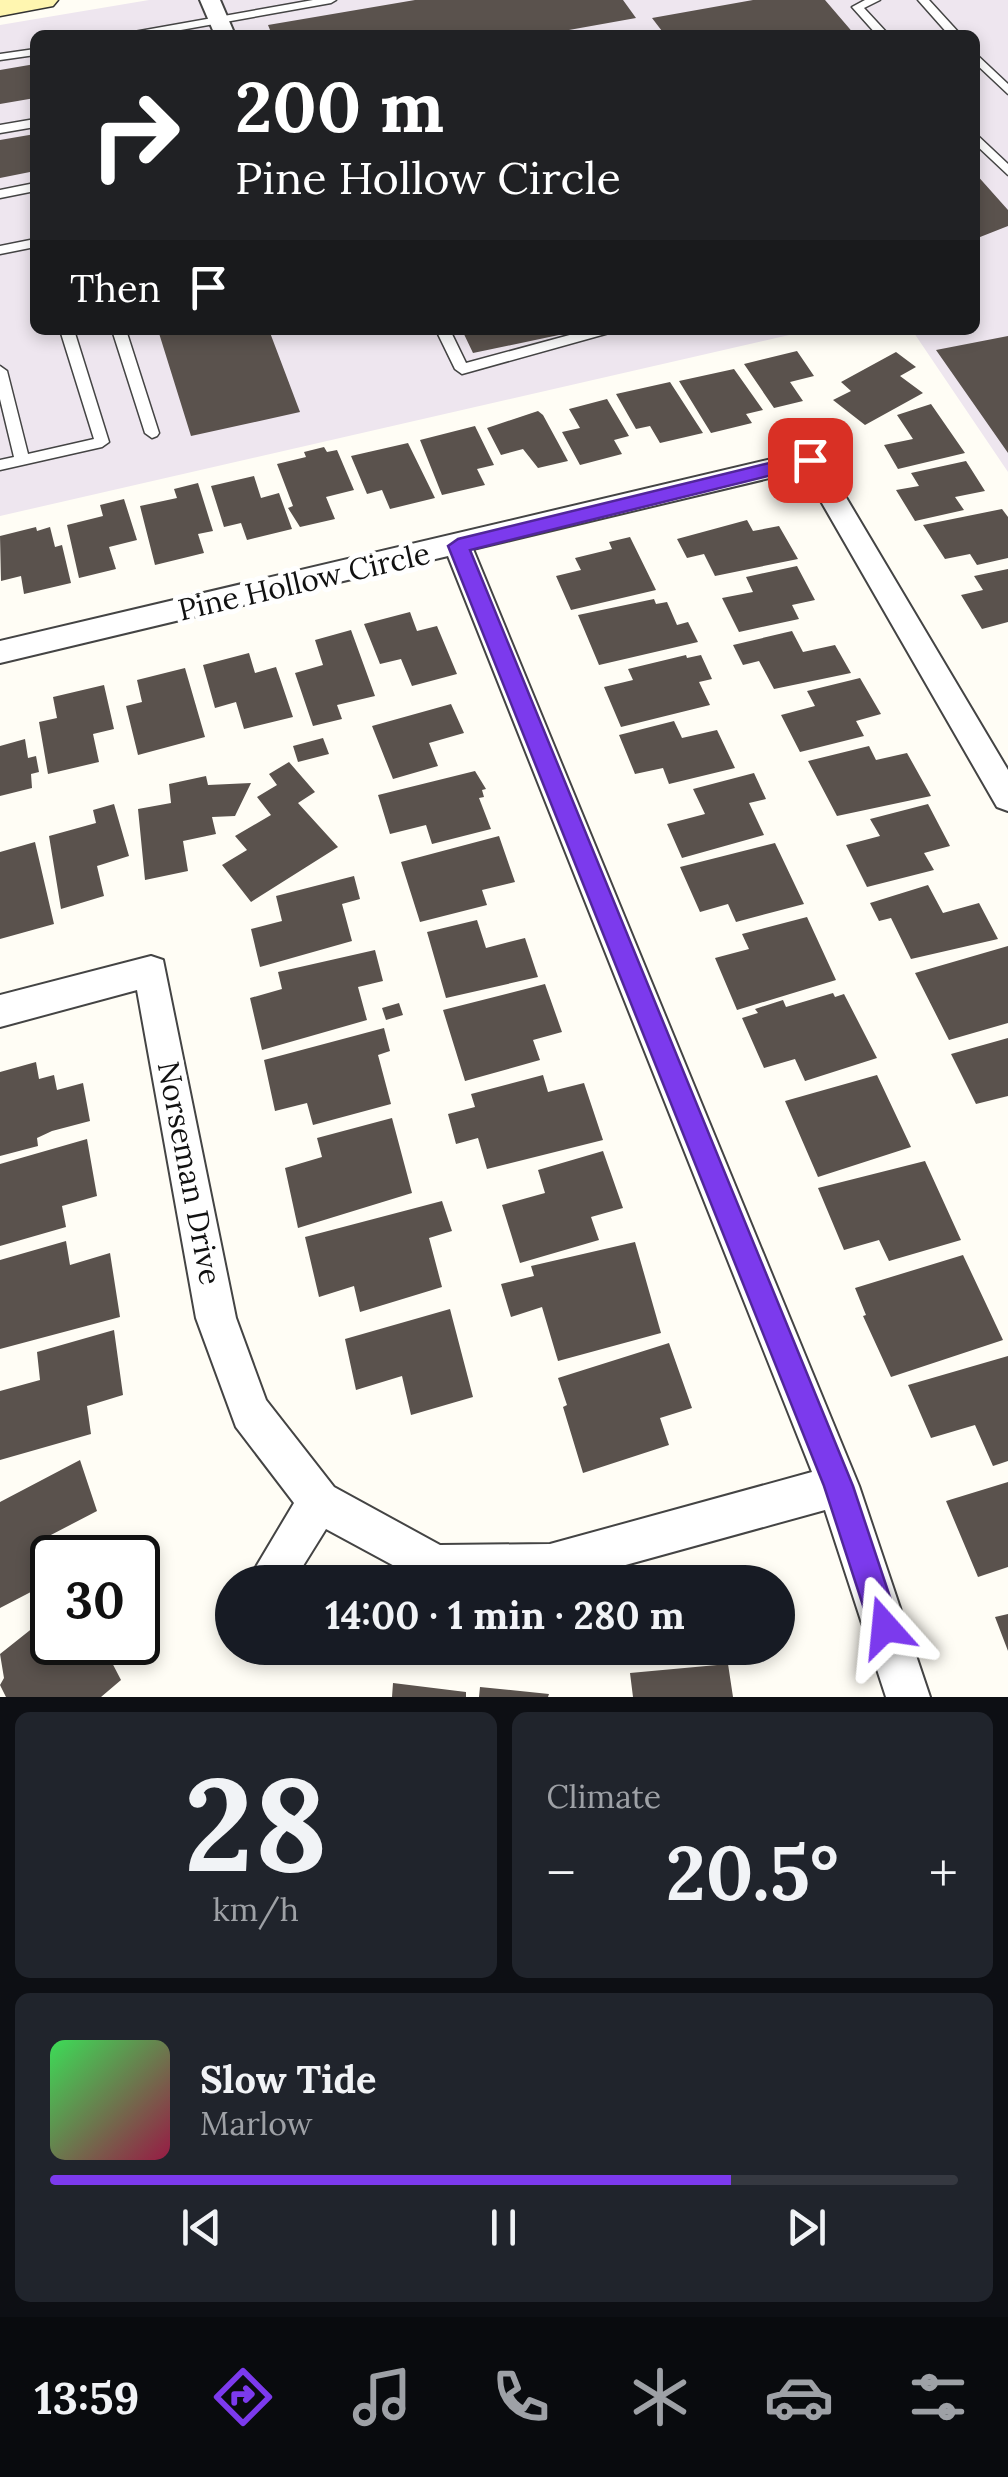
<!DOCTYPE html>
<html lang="en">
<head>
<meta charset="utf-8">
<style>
  body { margin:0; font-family:Lora,serif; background:#20242c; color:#f1f3f6; height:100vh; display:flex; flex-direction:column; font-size:38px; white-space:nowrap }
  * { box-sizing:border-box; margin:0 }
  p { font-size:32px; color:#9ea1a6 }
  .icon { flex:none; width:55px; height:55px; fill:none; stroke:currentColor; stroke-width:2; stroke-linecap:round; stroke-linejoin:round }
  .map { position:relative; height:1697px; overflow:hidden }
  .sheet { display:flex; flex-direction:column; gap:15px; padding:15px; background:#0d0f14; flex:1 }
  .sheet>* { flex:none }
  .guide { position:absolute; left:30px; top:30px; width:950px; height:305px; border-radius:15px; box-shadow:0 5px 15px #0003; background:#202124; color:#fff; overflow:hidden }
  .speed { position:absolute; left:30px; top:1535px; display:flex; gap:20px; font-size:50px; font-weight:700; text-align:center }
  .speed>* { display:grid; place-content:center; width:130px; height:130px; border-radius:50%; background:#171b24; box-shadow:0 5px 15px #0003; line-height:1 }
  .speed .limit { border:5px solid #111; border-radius:15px; background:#fff; color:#111 }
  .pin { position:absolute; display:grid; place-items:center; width:85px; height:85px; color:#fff; margin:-42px; border-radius:20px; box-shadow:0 5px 15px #0006 }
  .me { position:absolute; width:110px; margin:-55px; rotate:342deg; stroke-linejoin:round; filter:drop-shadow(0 0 8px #0008) }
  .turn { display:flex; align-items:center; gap:35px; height:210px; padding:0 40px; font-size:45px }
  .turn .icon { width:130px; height:130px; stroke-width:2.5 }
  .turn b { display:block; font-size:70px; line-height:85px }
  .then { display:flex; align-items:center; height:95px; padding:0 40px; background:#0003; gap:20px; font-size:38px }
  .big { font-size:75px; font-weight:700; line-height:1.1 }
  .sheet .tile { flex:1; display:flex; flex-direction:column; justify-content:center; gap:15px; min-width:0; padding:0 35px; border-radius:15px; background:#20242c }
  .sheet .dial { align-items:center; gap:0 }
  .dial b { font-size:130px; line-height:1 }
  .song { display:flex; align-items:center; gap:30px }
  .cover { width:120px; height:120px; border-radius:15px; background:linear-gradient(135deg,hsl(130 70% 55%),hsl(340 70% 35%)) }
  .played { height:10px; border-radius:5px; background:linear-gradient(90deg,#7c3aed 75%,#363941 75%) }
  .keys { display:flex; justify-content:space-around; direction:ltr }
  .heat { display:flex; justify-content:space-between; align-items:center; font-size:55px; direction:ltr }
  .sheet .tiles { flex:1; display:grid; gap:15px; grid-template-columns:1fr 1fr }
  .tile:last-child { grid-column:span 2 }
  .trip { position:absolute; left:215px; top:1565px; width:580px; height:100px; border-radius:50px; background:#171b24; box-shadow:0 5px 15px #0003; font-weight:700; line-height:100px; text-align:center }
  .dock { display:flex; height:160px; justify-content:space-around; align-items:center; background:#090b0e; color:#9ea1a6 }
  .dock .icon { width:70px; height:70px }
  .dock .current { color:#7c3aed }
  .dock b { font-size:45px; color:#f1f3f6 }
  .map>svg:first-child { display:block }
  .industrial { fill:#eee6ef }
  .building { fill:#5a524d }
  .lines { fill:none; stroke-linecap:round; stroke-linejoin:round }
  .lane-casing { stroke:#444; stroke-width:3 }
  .street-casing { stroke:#444; stroke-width:4 }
  .secondary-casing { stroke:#333; stroke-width:3 }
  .lane { fill:#fff; fill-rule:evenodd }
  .street { fill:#fff; fill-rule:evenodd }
  .secondary { fill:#fff6b0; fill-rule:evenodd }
  .route { fill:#7c3aed; stroke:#51269a; stroke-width:2.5 }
  .labels { text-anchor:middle; stroke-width:10; stroke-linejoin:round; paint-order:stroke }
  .street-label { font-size:30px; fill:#111; stroke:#fff }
</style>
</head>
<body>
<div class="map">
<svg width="1008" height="1697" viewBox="0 0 1008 1697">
  <rect width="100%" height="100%" fill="#fffdf5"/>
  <!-- industrial -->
  <path class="industrial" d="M149,0H1008V472L912,330H975V35H35V330H811L0,516V25Z"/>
  <!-- building -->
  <path class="building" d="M415,0H623L636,18L541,35H272L268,25Z
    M753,0H825L855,35H665L652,18Z
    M35,64V98L0,104V70Z
    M35,134V171L0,178V140Z
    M975,173L1008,210V226L975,239Z
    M158,330H269L300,412L191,436Z
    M462,330H573V332L473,353Z
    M1008,336V453L936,350Z
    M797,351L814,376L790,382L803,401L774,408L744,364Z
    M896,352L916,367L900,376L923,393L865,425L833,400L851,391L841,382Z
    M734,369L763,410L746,414L752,423L711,433L679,381Z
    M670,382L703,433L660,443L650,426L636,429L616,394Z
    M607,399L629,436L614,440L622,454L580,465L562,432L580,428L569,409Z
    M931,404L965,453L898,469L884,445L913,439L897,415Z
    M538,411L543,415L568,461L538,468L523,449L501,455L487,428Z
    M475,426L494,465L477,469L485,485L442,495L420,440Z
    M408,443L435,498L390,509L382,490L367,494L351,456Z
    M324,447L327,452L337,450L354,490L326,497L335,519L300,527L288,508L293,506L277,464L306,457L304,452Z
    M966,461L985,491L955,497L964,510L915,521L896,490L919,486L911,473Z
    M254,476L261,498L279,493L292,529L247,540L241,523L224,527L211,486Z
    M198,483L213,531L198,534L204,553L155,565L140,506L177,498L174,489Z
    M124,499L137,540L109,547L116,569L79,578L67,525L103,516L100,505Z
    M1002,509L1008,517V558L977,565L970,554L945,559L923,525Z
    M747,520L753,531L779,526L798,559L715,576L704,554L687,558L677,539Z
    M36,527L37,531L50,527L55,547L62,545L71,583L24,594L21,576L1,581L0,536Z
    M630,537L656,590L571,610L556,576L581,570L575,558L612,549L609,542Z
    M797,566L815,600L792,605L799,619L739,632L722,598L753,592L746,577Z
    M1008,569V622L982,629L961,595L983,590L974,576Z
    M654,599L656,604L667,602L677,625L688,622L698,642L599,665L578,615Z
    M410,612L417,631L437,626L457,674L412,686L401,659L380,664L364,624Z
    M351,630L375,696L337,705L342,719L313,726L295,673L323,665L315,640Z
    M792,631L803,652L835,645L851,673L774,689L759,661L743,665L733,645Z
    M249,653L255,673L276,667L293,717L244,729L236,702L215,708L203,665Z
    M686,655L687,658L701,655L712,679L699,682L710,705L621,727L604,687L633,680L628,669Z
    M185,668L205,737L138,755L126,706L142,702L137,680Z
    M860,678L881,714L856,721L864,736L800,752L781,715L815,706L807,691Z
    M104,685L114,729L93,734L99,762L48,774L39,722L57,718L53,697Z
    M451,704L464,733L429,743L438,766L393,779L372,726Z
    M674,721L682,738L717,730L735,768L669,784L663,768L635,774L619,735Z
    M323,738L329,754L298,762L293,746Z
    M25,739L28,758L36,756L39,772L31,774L32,788L0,796V746Z
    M869,746L876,760L907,753L931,796L837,816L808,761Z
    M289,762L315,792L298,803L338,847L251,902L222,865L247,850L235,836L271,815L257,797L277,785L269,774Z
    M475,771L486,789L482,790L484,797L479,798L491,829L432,844L426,825L390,834L378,795Z
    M754,773L766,799L749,803L764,835L682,858L667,824L705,814L693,789Z
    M206,776L208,785L251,783L235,816L212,817L216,834L183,841L188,871L145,880L138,809L171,803L169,784Z
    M114,804L129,856L97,866L104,896L61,909L49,836L96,823L93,810Z
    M928,804L950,846L924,853L934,870L867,887L846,845L880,836L870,819Z
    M499,836L515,882L482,890L487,905L420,922L401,862Z
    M35,842L54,924L0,939V852Z
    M775,843L804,904L736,922L728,904L700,912L680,867Z
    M354,876L360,899L342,904L352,941L260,967L251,929L282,921L276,896Z
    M928,885L943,913L979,903L998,939L911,959L891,918L879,921L870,903Z
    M807,917L836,980L737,1010L715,958L749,949L742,934Z
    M477,920L486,948L525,938L538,977L446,998L427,932Z
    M1008,946V1023L949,1040L915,973Z
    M375,950L383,981L358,987L367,1020L262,1050L250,998L282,989L278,972Z
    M545,984L562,1032L533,1040L540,1060L465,1081L443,1010Z
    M833,993L835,997L844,994L877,1058L805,1081L795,1059L764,1068L742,1018L758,1013L755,1009L783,1000L786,1007Z
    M399,1003L403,1015L386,1020L382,1008Z
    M384,1028L390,1051L378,1055L391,1104L313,1125L307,1103L275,1111L264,1060Z
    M1008,1038V1096L976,1104L951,1054Z
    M36,1062L39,1079L54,1075L57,1090L83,1083L90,1121L52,1131L37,1138L38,1146L0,1156V1072Z
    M543,1075L548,1092L584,1083L603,1140L487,1169L478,1138L456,1144L448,1114L475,1107L471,1094Z
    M877,1075L911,1147L818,1177L785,1101Z
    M392,1118L412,1193L298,1228L285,1168L322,1157L317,1138Z
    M87,1139L97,1196L62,1206L66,1227L0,1246V1164Z
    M603,1151L623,1208L591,1217L599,1240L520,1263L502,1205L545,1193L538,1170Z
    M925,1161L961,1240L889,1261L879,1240L844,1250L818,1188Z
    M442,1201L452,1231L429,1238L442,1287L360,1312L354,1286L319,1297L305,1237Z
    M66,1241L70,1265L110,1253L120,1317L0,1349V1260Z
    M635,1242L661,1333L558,1361L542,1307L511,1317L501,1284L534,1276L531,1266Z
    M963,1255L1003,1340L891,1377L863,1316L866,1315L855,1288Z
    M450,1309L473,1397L411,1415L402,1376L356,1390L345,1339Z
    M114,1330L123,1395L87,1406L91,1434L0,1460V1391L40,1380L37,1352Z
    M669,1343L692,1408L660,1418L669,1445L583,1473L563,1407L567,1405L558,1378Z
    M1008,1356V1461L993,1466L975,1425L931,1438L908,1385Z
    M80,1460L97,1511L47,1537L54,1558L52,1581L0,1608V1502Z
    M1008,1482V1567L978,1577L946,1501Z
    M52,1606V1642H124L108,1655L121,1680L101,1697H6L0,1685L4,1678L0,1654L34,1627L31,1623Z
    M1008,1614V1651L995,1617Z
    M728,1664L733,1697H633L630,1673Z
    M393,1683L466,1692V1697H392Z
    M480,1687L549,1694L548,1697H479Z"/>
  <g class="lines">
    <!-- lane casing -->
    <g class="lane-casing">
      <path id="lane" d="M313,0H336L331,3L153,35H128L134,32Z
        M865,0H880L864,8L889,35H877L852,7Z
        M918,0H929L961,35H949Z
        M35,49V55L0,60V54Z
        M975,53L1008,84V94L975,63Z
        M35,119V127L0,133V125Z
        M975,133L1008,164V175L975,144Z
        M35,183V191L0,198V190Z
        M35,239V247L0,254V246Z
        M60,330H74L109,442L102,447L0,470V460L14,457L0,399V366L7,371L28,454L94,439Z
        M112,330H126L159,433L157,436L152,438L145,433Z
        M436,330H450L466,363L588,330H611L609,333L462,374L455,369Z"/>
    </g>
    <!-- street casing -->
    <g class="street-casing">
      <path id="street" d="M200,0H220L235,35H215Z
        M810,450L819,452L1008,770V811L997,807L803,470L473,549L859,1486L930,1697H886L825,1510L564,1582H424L326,1529L293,1582H247L294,1503L236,1427L196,1318L137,990L0,1027V995L151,956L163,960L236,1318L266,1400L334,1487L440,1545L550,1544L812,1472L448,556L0,663V641Z"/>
    </g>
    <!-- secondary casing -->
    <g class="secondary-casing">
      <path id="secondary" d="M0,0H58L53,6L0,16Z"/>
    </g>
    <!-- lane -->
    <use href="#lane" class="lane"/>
    <!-- street -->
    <use href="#street" class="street"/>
    <!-- secondary -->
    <use href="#secondary" class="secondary"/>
  </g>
  <!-- route -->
  <path class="route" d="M810,453L819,460L816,464L470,550L853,1486L900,1627L896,1638L885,1642L874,1638L870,1627L824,1486L448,546L458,539Z"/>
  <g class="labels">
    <!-- street labels -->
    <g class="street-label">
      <text transform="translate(304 582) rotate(-13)" y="10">Pine Hollow Circle</text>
      <text transform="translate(189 1173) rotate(79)" y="10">Norseman Drive</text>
    </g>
  </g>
</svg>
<div class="speed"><div class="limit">30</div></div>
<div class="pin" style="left:810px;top:460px;background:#d93025"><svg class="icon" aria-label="arrive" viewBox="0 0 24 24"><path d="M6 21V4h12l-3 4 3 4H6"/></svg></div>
<svg class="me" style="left:885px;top:1627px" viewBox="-20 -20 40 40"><path d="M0-17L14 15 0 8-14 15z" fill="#7c3aed" stroke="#fff" stroke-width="4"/></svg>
<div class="trip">14:00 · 1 min · 280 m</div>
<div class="guide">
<div class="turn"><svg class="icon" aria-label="right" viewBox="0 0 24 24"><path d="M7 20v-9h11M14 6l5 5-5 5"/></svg><div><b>200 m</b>Pine Hollow Circle</div></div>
<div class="then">Then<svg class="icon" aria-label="arrive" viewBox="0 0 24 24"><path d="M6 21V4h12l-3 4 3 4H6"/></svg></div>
</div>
</div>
<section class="sheet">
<div class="tiles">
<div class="tile dial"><b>28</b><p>km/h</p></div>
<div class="tile"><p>Climate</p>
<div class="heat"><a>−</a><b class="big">20.5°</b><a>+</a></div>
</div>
<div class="tile">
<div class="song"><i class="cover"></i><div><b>Slow Tide</b><p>Marlow</p></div></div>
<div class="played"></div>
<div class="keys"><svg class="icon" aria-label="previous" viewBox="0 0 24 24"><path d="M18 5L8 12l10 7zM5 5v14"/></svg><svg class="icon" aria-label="pause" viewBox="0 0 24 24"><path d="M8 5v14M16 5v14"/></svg><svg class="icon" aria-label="next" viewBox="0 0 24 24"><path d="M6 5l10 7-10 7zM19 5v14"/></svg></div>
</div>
</div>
</section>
<nav class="dock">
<b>13:59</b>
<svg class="icon current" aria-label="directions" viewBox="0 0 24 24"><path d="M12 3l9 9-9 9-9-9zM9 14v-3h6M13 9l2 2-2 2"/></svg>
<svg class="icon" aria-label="music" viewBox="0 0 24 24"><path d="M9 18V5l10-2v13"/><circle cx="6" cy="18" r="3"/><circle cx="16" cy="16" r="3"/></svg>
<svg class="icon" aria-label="phone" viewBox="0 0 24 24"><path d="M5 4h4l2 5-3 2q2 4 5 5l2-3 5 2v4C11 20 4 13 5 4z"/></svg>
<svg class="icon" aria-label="climate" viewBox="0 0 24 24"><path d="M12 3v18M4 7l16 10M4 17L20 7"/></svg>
<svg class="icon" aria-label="car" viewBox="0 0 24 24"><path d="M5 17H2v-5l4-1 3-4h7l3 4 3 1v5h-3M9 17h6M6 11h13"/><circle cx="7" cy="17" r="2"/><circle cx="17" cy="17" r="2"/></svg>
<svg class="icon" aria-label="filters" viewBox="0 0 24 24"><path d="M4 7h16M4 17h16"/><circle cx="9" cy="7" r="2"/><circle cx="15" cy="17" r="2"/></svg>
</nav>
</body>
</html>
